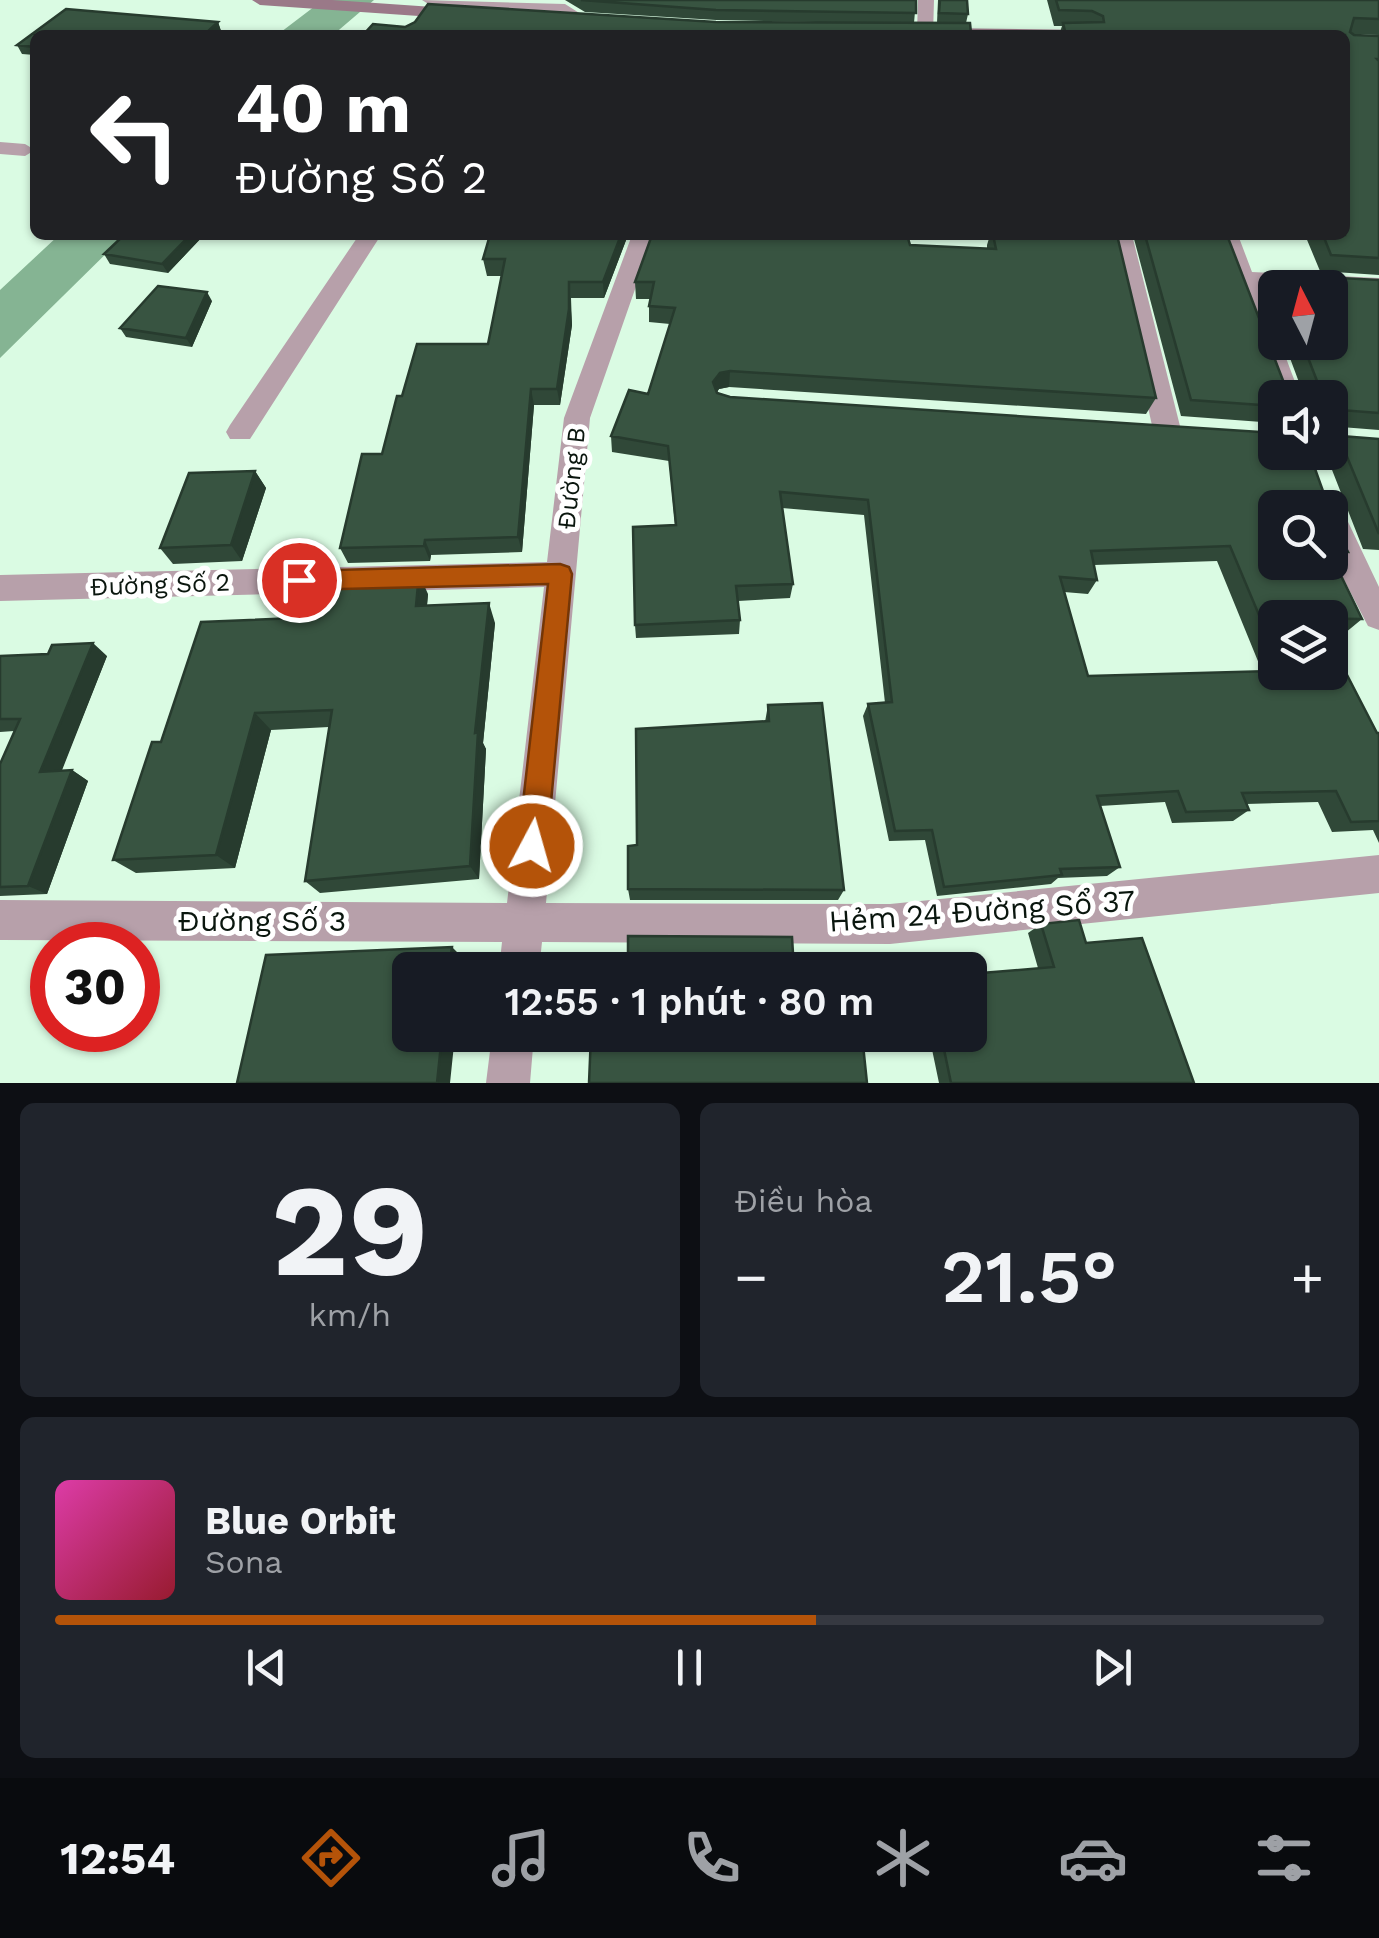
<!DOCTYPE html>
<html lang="vi">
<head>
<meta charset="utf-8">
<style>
  body { margin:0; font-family:"Work Sans",sans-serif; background:#20242c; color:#f1f3f6; height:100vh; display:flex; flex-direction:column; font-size:38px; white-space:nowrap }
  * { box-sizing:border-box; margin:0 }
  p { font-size:32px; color:#9ea1a6 }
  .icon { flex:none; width:55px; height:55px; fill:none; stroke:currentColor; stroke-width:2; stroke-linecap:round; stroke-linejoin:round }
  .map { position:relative; height:1083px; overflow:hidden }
  .panel { display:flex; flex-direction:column; gap:20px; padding:20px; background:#0d0f14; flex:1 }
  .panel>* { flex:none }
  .guide { position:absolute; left:30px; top:30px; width:1320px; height:210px; border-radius:15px; box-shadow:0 2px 8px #0004; background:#202124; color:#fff; overflow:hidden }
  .needle { width:65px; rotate:354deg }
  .controls { position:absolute; left:1258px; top:270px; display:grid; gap:20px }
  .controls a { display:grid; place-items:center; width:90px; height:90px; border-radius:15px; background:#171b24; box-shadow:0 2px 8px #0004; font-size:50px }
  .speed { position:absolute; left:30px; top:922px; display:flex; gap:20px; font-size:50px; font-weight:700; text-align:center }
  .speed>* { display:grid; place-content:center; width:130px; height:130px; border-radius:50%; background:#171b24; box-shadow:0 2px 8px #0004; line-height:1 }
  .speed .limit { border:15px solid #d22; background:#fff; color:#111 }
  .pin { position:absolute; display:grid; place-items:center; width:85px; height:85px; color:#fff; margin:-42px; border:5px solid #fff; border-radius:50%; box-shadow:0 2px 10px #0007 }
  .me { position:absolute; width:110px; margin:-55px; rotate:6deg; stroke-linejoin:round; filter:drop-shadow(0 0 8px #0008) }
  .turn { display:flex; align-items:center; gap:35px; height:210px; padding:0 40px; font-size:45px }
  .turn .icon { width:130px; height:130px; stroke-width:2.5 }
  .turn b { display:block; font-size:70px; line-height:85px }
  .big { font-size:75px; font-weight:600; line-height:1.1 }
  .panel .tile { flex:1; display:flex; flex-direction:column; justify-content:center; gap:15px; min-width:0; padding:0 35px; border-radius:15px; background:#20242c }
  .panel .dial { align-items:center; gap:0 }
  .dial b { font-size:130px; line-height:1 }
  .song { display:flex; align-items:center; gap:30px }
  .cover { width:120px; height:120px; border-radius:15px; background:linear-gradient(135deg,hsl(320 70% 55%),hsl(350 70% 35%)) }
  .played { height:10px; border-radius:5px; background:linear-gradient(90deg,#b45309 60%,#363941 60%) }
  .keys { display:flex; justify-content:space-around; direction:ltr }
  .heat { display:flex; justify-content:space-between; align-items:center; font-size:55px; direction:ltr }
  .panel .tiles { flex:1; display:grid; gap:20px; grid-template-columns:1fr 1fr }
  .tile:last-child { grid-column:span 2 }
  .trip { position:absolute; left:392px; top:952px; width:595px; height:100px; border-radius:15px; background:#171b24; box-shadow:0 2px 8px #0004; font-weight:600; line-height:100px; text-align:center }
  .dock { display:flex; height:160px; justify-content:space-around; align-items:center; background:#090b0e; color:#9ea1a6 }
  .dock .icon { width:70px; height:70px }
  .dock .current { color:#b45309 }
  .dock b { font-size:45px; color:#f1f3f6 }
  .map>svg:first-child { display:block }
  .water { fill:#85b493 }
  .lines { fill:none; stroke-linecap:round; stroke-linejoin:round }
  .service { fill:#b7a0aa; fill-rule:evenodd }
  .minor { fill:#b7a0aa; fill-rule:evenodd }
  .secondary { fill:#9a7988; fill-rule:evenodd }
  .wall { fill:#304838; fill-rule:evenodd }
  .shaded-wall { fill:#273b2e }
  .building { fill:#385441; stroke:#273b2e; stroke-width:2.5 }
  .route { fill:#b45309; stroke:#753606; stroke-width:2.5 }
  .labels { text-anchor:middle; stroke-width:10; stroke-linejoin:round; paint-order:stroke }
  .street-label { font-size:25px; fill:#0a160e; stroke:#fff }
  .near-street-label { font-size:30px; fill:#0a160e; stroke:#fff }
</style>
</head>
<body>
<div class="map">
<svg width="1379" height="1083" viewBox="0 0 1379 1083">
  <rect width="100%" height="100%" fill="#dafbe3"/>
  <!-- water -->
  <path class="water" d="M323,0H374L333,35H277Z
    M59,235H125L0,358V290Z"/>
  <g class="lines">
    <!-- service -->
    <path class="service" d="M422,0L565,4L592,21L584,26L561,13L430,5Z"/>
    <!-- minor -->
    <path class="minor" d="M918,0H934L933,35L917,32Z
      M0,142L25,144L35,150L25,156L0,154Z
      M359,235H381L250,439H230L226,432L230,425Z
      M632,235H654L590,418L546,903L890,904L1379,855V893L890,944L542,942L539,970H499L502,942L0,940V900L507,903L544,587L0,601V575L547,562L564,418Z
      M1110,235H1132L1181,430L1177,437H1157L1153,430Z
      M1216,235H1238L1252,272L1379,278V294L1330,291V288L1258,287L1275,330V342H1280L1301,398H1275Z
      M1330,501L1340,505L1379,587V630L1368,626L1330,553V508H1318Z
      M492,1035H534L530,1083H486Z"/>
    <!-- secondary -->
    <path class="secondary" d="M252,0H332L462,9L470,14L462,19L260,5Z
      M932,28L1087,30L1096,35H925L926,29Z"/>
  </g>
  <!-- wall -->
  <path class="wall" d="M556,0H916L914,23H937L938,0H967L968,14L966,23L405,27L872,23L716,20L585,12L565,0Z
    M1047,0H1379V35L1352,34L1354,35L1379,36V275L1320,271L1305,235H1345V35H1059L1062,26H1054Z
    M66,9L218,22L221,31L217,35H35V55L22,54L17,45Z
    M124,235H204L168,273L110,264L104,254Z
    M490,235H628L604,298H571L572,325L560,405H534L522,552L431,555L430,561L348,563L340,548L382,454L402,396L488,344L502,276H487L483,259Z
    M990,235H1117L1156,398L1146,414L729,387L719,389L717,392L730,397L1324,494L1348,552L1335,565L1362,619L1345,633L1330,632V618H1275V672L1379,733V843L1373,830L1332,832L1318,802L1246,804L1249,810L1233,821L1172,823L1165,802L1100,806L1120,867L1107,876L1058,878L1051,884L937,896L925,840L889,841L863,716L868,704L885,703L864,515L782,508L793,584L790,598L738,601L740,620L739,634L636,638L635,625L675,525L669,461L612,452L611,436L648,394L670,324L649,322V306L650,299H636L635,282L910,245L987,249V245ZM1217,561L1262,671L1088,676L1064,592L1088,594L1097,580L1094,565Z
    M1133,235H1227L1284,383L1300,385L1284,342H1330L1332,290L1341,278L1379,280V430L1341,427V436L1379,439V550L1363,549L1325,452H1330V398H1275V423L1181,416Z
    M1274,274L1282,288H1275V320L1264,291Z
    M212,301L192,347L126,337L120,328Z
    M255,471L266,488L242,561L173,564L160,548Z
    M428,594L427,606L495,623L483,743L486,749L479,879L320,893L305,881L329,727L271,730L235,868L136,873L113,860L161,742L320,617Z
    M0,656H107L61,771L72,770L88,781L47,894L0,896V764L14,731L0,732Z
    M768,705L844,890L838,900H630L628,889L637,845L765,722Z
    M1041,924L1086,943L1194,1083H939L929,1035H970L1038,968L1028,933Z"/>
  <!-- shaded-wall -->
  <path class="shaded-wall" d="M218,22L221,31L217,35H204Z
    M190,235H204L168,273L162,264Z
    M621,235H628L604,298L603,282Z
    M569,282L572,325L560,405L557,389Z
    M207,292L212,301L192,347L186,338Z
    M730,371L729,387L719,389L713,398V382L720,373Z
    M531,389L534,405L522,552L518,537Z
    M255,471L266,488L242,561L231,545Z
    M425,540L431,555L430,561L424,546Z
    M419,574L428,594L425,625L416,606Z
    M489,603L495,623L483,743L486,749L479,879L470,866L475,733Z
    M93,643L107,656L57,783L40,772Z
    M255,713L271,730L235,868L216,855Z
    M72,770L88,781L47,894L28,886Z
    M452,947L463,958L462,970H449Z
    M442,1035H455L450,1083H437Z"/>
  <!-- building -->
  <path class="building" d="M581,0H916V13L716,10Z
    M940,0H967L968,14L939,13Z
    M1056,0H1379V19L1354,18L1350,32L1354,35L1379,36V59H1377L1379,61V258L1331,255L1323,235H1345V35H1066L1063,23L1104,22L1103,16L1092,11L1059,10Z
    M428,4L716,22L970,23L971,33L1030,35H363L373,24L405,27L415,22Z
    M66,9L218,22L204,35H35V47L17,45Z
    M124,235H190L162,264L104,254Z
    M490,235H621L603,282H569V309L557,389H531L518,537L425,540L424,546L340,548L362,454H382L397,396H402L417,344H488L505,259H483Z
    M652,235H907L910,245L996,249L993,235H1117L1156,398L730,371L720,373L713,382L717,393L730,397L1275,433V452H1309L1324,494L1341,497V538L1348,552L1330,551V508H1275V562H1330V553L1362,619L1275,618V653L1230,546L1091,551L1097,580L1060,577L1088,676L1275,671V672H1330V642L1377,733H1379V821L1351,822L1336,791L1242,793L1249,810L1186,812L1178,791L1097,796L1120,867L1060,869L1062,875L944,887L932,830L895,831L868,704L892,702L868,500L780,492L793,584L736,586L740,620L635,625L633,527L676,525L668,446L611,436L629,390L648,394L675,308L649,306L654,282H635Z
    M1145,235H1227L1284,383L1314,386L1317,381L1302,342H1330V291L1344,285L1341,278L1379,280V413L1341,410V436L1379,439V534L1338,435H1330V398H1275V406L1191,400Z
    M158,286L207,292L186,338L120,328Z
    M255,471L231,545L160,548L189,473Z
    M419,574L416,606L489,603L475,733L478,732L470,866L305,881L332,710L255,713L216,855L113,860L152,742H161L201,622L320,617L330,576Z
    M93,643L40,772L72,770L28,886L0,887V764L20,719H0V656L48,654L52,645Z
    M822,703L844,890L628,889V846L637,845L636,729L769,721L768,705Z
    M1079,920L1086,943L1142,938L1194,1083H951L941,1035H970V974L1054,967L1041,924Z
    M628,936L792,937L794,970H594L595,959L628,958Z
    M452,947L449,970H410V1035H442L437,1083H237L266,955Z
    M591,1035H862L867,1083H589Z"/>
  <!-- route -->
  <path class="route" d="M560,564L569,567L572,574L547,846L542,856L532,860L522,856L518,846L548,584L299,590L291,587L287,580L291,574L299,571Z"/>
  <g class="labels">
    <!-- street labels -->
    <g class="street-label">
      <text transform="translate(571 478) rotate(-84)" y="9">Đường B</text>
      <text transform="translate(160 584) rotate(-2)" y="9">Đường Số 2</text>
    </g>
    <!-- near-street labels -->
    <g class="near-street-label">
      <text transform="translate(982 911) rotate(-4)" y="10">Hẻm 24 Đường Sổ 37</text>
      <text x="262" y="931">Đường Số 3</text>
    </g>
  </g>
</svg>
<div class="controls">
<a><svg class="needle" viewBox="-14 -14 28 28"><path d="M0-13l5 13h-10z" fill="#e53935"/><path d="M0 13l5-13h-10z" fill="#9ea1a6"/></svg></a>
<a><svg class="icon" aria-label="sound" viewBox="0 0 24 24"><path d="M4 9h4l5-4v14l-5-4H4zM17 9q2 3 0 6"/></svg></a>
<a><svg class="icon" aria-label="search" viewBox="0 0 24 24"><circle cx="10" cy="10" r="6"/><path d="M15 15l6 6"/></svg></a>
<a><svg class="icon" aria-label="layers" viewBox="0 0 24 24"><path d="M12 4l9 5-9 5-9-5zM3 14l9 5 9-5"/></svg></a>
</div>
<div class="speed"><div class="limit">30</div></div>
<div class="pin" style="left:299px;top:580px;background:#d93025"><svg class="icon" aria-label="arrive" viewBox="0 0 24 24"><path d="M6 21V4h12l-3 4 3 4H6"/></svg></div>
<svg class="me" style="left:532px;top:846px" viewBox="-20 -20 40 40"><circle r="17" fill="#b45309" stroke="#fff" stroke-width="3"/><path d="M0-11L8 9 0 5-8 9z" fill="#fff"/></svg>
<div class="trip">12:55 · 1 phút · 80 m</div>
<div class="guide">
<div class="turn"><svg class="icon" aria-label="left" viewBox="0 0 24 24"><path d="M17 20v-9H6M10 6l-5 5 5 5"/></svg><div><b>40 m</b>Đường Số 2</div></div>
</div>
</div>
<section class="panel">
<div class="tiles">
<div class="tile dial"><b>29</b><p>km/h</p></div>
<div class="tile"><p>Điều hòa</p>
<div class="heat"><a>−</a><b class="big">21.5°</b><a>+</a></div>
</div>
<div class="tile">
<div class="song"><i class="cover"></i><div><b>Blue Orbit</b><p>Sona</p></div></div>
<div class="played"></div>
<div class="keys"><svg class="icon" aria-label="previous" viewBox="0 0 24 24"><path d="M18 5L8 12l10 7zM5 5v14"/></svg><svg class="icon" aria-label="pause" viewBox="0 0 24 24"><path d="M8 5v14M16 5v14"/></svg><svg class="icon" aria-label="next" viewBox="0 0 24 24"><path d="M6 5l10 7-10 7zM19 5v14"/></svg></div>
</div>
</div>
</section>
<nav class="dock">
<b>12:54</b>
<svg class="icon current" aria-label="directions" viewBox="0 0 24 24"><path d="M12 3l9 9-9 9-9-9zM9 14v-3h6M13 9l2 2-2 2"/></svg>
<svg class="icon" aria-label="music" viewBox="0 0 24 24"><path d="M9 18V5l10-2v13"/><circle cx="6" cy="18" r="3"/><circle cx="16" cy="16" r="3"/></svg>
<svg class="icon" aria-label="phone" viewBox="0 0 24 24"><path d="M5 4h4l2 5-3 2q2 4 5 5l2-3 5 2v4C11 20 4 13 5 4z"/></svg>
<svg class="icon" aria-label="climate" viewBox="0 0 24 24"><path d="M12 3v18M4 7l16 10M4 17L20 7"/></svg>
<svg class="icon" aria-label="car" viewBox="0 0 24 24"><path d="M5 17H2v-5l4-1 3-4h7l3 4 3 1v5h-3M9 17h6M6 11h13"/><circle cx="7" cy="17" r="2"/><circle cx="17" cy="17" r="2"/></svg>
<svg class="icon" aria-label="filters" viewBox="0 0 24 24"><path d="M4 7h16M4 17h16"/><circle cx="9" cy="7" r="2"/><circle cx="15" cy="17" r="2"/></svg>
</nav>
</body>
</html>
